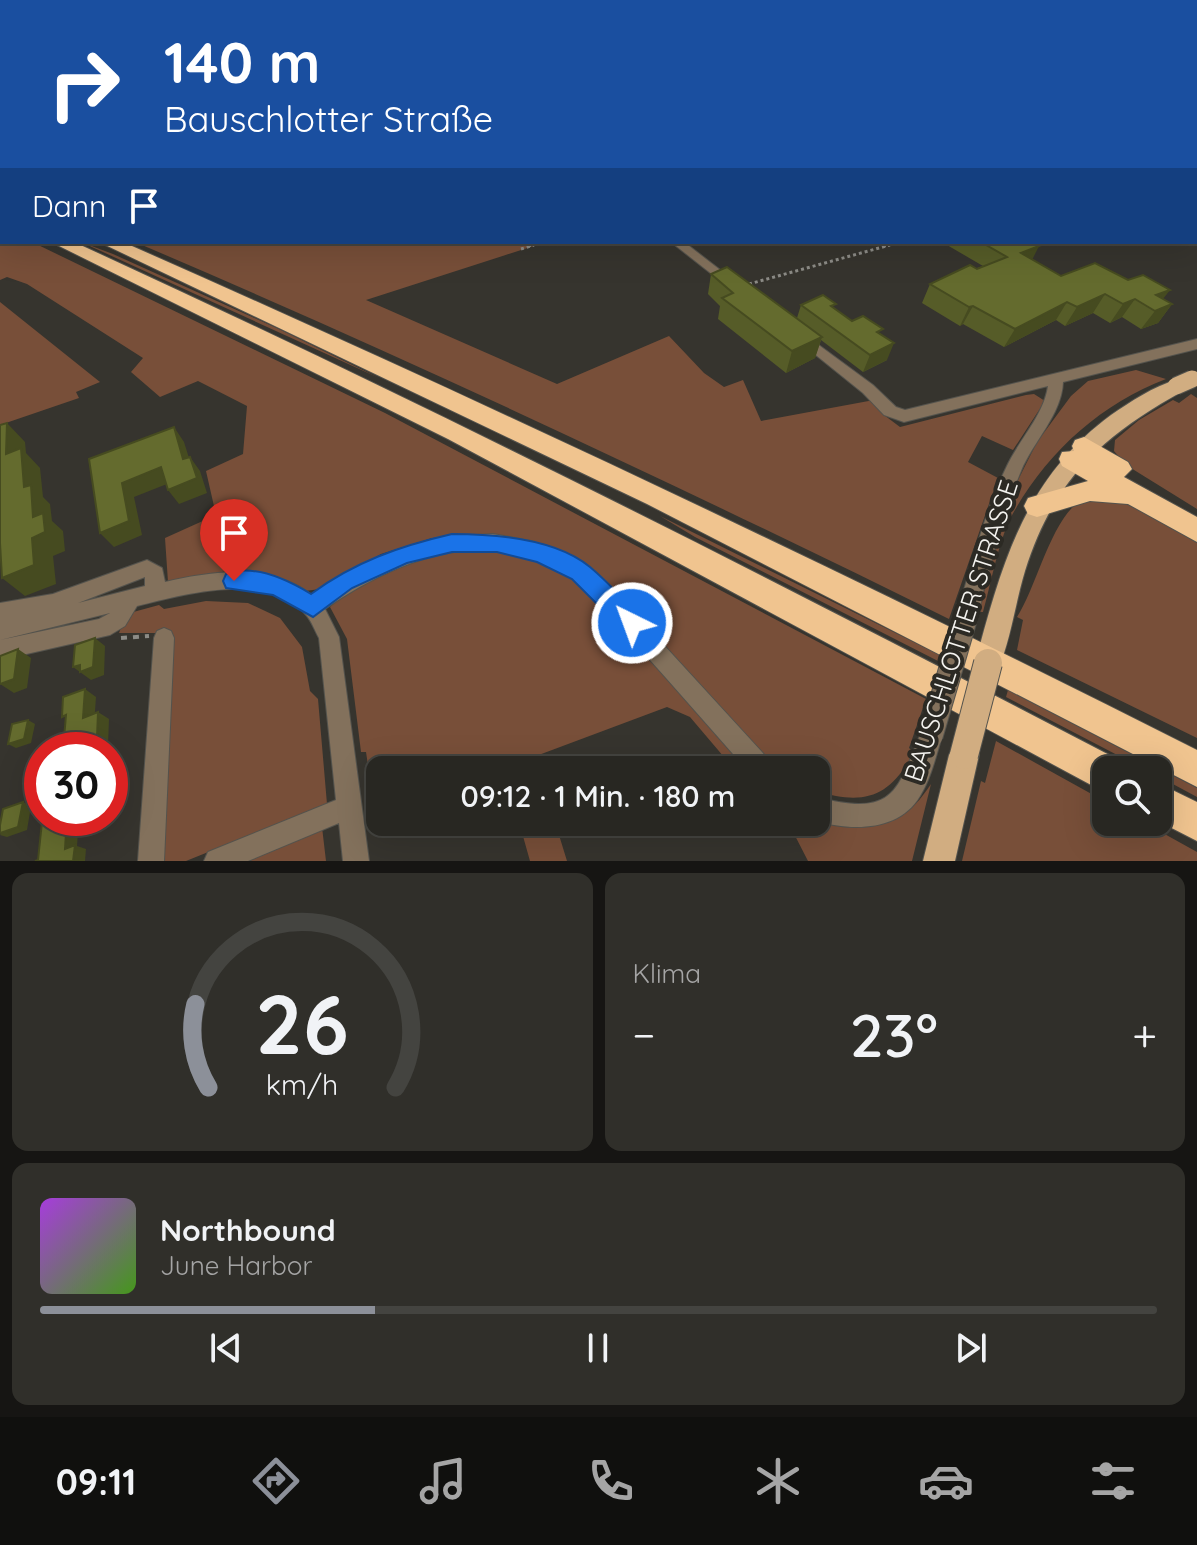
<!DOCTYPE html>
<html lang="de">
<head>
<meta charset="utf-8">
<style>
  body { margin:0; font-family:Quicksand,sans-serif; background:#302f2a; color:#f1f3f6; height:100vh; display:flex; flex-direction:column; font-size:30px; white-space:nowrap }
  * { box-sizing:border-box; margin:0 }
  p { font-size:26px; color:#a5a5a5 }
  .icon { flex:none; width:44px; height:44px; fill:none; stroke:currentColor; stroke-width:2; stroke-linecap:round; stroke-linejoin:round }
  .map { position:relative; height:861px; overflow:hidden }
  .details { display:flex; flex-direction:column; gap:12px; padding:12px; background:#161513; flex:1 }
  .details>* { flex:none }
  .hud { position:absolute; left:0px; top:0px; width:1198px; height:244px; box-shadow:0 8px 32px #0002,0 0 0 2px #444440; background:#1a4fa0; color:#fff; overflow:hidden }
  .fabs { position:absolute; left:1092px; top:756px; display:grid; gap:16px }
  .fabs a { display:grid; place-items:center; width:80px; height:80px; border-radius:16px; background:#282722; box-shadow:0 8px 32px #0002,0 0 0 2px #444440; font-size:40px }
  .speed { position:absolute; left:24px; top:732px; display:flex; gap:16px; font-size:40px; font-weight:700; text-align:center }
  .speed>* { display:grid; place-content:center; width:104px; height:104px; border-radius:50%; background:#282722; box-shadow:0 8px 32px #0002,0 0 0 2px #444440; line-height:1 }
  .speed .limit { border:12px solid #d22; background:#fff; color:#111 }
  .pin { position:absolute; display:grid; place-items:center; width:68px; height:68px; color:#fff; margin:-82px -34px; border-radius:50% 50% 50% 0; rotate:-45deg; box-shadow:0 0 8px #0007 }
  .pin .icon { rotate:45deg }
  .me { position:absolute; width:88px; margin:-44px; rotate:318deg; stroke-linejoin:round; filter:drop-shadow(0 0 6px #0008) }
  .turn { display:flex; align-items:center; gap:28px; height:168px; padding:0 32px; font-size:36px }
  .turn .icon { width:104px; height:104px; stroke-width:2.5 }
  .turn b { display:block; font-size:56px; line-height:68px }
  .then { display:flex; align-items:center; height:76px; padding:0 32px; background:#0003; gap:16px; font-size:30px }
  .big { font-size:60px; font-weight:600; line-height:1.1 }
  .details .card { flex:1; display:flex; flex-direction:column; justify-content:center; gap:12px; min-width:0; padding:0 28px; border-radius:16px; background:#302f2a }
  .details .dial { align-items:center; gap:0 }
  .dial svg { height:208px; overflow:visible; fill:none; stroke:#444440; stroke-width:7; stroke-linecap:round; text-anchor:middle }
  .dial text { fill:#f1f3f6; stroke:none }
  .song { display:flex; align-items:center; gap:24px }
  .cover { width:96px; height:96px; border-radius:12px; background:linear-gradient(135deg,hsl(280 70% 55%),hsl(100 70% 35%)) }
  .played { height:8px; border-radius:4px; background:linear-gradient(90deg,#8c9099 30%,#444440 30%) }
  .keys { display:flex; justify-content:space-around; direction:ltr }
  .heat { display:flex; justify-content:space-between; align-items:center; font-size:44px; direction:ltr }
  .details .tiles { flex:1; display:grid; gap:12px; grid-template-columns:1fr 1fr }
  .card:last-child { grid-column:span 2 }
  .trip { position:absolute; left:366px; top:756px; width:464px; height:80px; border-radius:16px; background:#282722; box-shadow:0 8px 32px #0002,0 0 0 2px #444440; font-weight:600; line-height:80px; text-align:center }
  .dock { display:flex; height:128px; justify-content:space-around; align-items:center; background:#10100e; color:#a5a5a5 }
  .dock .icon { width:56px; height:56px }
  .dock .current { color:#8c9099 }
  .dock b { font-size:36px; color:#f1f3f6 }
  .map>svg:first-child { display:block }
  .green { fill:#784f39 }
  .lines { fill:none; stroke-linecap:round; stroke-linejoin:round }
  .minor-casing { stroke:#54534d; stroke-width:2 }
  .major-casing { stroke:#54534d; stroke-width:2 }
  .highway-casing { stroke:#54534d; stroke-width:2 }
  .path-far2 { stroke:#8c8b86; stroke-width:2; stroke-dasharray:3 3; stroke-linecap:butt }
  .path-far1 { stroke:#8c8b86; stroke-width:3; stroke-dasharray:3 3; stroke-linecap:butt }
  .path { stroke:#8c8b86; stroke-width:4; stroke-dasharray:6 6; stroke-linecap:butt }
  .minor { fill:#83715c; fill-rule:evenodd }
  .major { fill:#d1ad81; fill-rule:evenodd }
  .highway { fill:#f0c48f; fill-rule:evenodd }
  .minor-bridge-casing { stroke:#54534d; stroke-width:25; stroke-linecap:butt }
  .major-bridge-far1-casing { stroke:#54534d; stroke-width:19; stroke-linecap:butt }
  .major-bridge-casing { stroke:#54534d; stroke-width:30; stroke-linecap:butt }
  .minor-bridge { stroke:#83715c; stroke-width:23 }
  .major-bridge-far1 { stroke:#d1ad81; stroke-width:17 }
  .major-bridge { stroke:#d1ad81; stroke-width:28 }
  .wall { fill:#565c28 }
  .shaded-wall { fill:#464b20 }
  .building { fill:#646b2e; stroke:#464b20; stroke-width:2 }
  .route { fill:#1a73e8; stroke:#114b97; stroke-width:2 }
  .labels { text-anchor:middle; stroke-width:8; stroke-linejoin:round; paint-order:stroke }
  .near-street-label { font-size:26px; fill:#f4f3ef; stroke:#2c2a24 }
</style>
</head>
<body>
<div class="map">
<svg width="1197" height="861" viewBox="0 0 1197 861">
  <rect width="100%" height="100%" fill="#36342e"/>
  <!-- green -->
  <path class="green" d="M0,227L2,242H32L385,413L926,699L909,748L914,752C890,797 865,806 816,791V770H781L764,755L611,588L582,564L548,547L494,534L432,538L381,554L320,589L305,591L276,576L233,570L168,582L165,538L216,515L206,471L243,454L247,406L198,381L160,397L131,372L143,358L27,284L7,277L0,280Z
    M81,242L113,254L281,330L379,378Z
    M135,242H521L525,246L546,242L366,300L557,384L669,336L704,373L724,387L743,380L761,421L874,400L884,415L900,427L1026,395L1034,394L1045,401L1013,450L982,436L968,462L998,478L949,619C681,487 410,359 135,242Z
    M0,302L100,382L76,392L79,398L0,425Z
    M1136,370L1166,379C1100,404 1045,454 1011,517C998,543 991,584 983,612H980L1000,516L1037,442L1071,396L1088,381Z
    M1191,394L1197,398V509L1126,465L1114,451L1115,440L1139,420L1173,400L1179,403Z
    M1120,499L1197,536V738L1017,650L1023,620L1017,617C1037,586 1051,520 1080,501Z
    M660,516L940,655L938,661L695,537Z
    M459,551L503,552L544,562L579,581L616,616L754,770H735L690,717L667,707L536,756L540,770H505L503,762L483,770H380V814L369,818L366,803L373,799L366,752H361L347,639L330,607C368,574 411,560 459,551Z
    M206,601L248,603L280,618L302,647L310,691L318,699L327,804L186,861H162L171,633H119L126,614L159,605L164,609Z
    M1008,690L1197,788V797L1158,776V770H1146L1006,697Z
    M996,741L1106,802V822H1143L1197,852V861H962L981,781L985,783Z
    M931,784L912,861H808L789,824L775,829L773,822H816V816C870,825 897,836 931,784Z
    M519,822H555L567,861H530Z
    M322,827L326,861H237Z"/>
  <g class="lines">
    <!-- minor casing -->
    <g class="minor-casing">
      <path id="minor" d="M2,155V161L0,162V156Z
        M671,242H684L737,283L731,287L727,286Z
        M801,332L873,385L896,407L905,410L1197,339V349L1063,382C1062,414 1033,442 1021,471C1003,514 992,559 980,603L977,609L970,612L963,609L960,603C974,558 985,511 1006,468C1018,441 1044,415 1048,386L904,422L884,415L863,393L796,339L794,336L796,333Z
        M493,534L531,541L573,558L607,583L771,762L775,770H747C712,730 677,690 642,651C617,622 593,588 559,569C481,525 391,563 325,609L339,637L369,861H343L339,823L248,861H204L208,852L336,800L319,638C315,631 312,622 307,616C270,570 185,594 137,606L125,626L110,635L0,660V640L99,619L110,613L0,640V603L53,594L147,560L162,568L165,582C212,571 271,563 312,595C370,556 423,537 493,534ZM145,577V586L78,603Z
        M164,628L171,631L174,638L164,861H138L154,638L157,631Z
        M931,725L939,728L942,736C936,756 931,778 920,796C899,832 851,831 816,821V797C896,818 897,791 923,728Z"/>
    </g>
    <!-- major casing -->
    <g class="major-casing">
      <path id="major" d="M1176,380L1183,381L1185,386L1183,391C1101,437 1054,479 1025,571C1015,604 1011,640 997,672L988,676L979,672L975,663C1002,564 1024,479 1111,415C1130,402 1154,386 1176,380Z
        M964,740L974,745L979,755L955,861H923L949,755L954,745Z"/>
    </g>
    <!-- highway casing -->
    <g class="highway-casing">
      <path id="highway" d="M0,190L2,191V201L0,200Z
        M0,210L2,211V221H0Z
        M51,242H74C428,404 774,580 1119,760L1123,770H1106V791L1093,786L448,439Z
        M99,242H123C485,402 843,571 1197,750V787L647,504Z
        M1084,437L1128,462L1132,469L1124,477L1197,517V542L1128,504L1090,501L1037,517L1028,514L1024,506L1028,498L1088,481L1062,466L1059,459L1062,452L1074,451L1072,446L1075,440Z
        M1158,783L1197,802V841L1158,821Z"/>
    </g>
    <!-- path-far2 -->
    <path class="path-far2" d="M528,247L541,242
      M883,247L899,242"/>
    <!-- path-far1 -->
    <path class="path-far1" d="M521,249L534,245
      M749,284L890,245"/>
    <!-- path -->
    <path class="path" d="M121,638L149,636"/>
    <!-- minor -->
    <use href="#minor" class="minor"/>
    <!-- major -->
    <use href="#major" class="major"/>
    <!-- highway -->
    <use href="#highway" class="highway"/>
    <!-- minor-bridge casing -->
    <g class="minor-bridge-casing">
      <path id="minor-bridge" d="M931,736L970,603"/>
    </g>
    <!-- major-bridge-far1 casing -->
    <g class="major-bridge-far1-casing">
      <path id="major-bridge-far1" d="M1176,386L1192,379"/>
    </g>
    <!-- major-bridge casing -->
    <g class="major-bridge-casing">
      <path id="major-bridge" d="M964,755L988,663"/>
    </g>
    <!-- minor-bridge -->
    <use href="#minor-bridge" class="minor-bridge"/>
    <!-- major-bridge-far1 -->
    <use href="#major-bridge-far1" class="major-bridge-far1"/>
    <!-- major-bridge -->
    <use href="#major-bridge" class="major-bridge"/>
  </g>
  <!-- wall -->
  <path class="wall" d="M949,242H1033L1032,260L1061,276L1163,299L1172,304L1158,323L1141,329L1122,317L1110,323L1093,313L1065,326L1056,320L1004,347L963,324L960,326L922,303L930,284L983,266L947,245Z
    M711,274L797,318L801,305L834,308L852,321L881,334L887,360L863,372L821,340L815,358L786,373L718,319L720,306L708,294Z"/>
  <!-- shaded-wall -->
  <path class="shaded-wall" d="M1039,246L1030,264L1021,253Z
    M1170,290L1156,308V295Z
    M1105,294L1093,313L1065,326L1077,307Z
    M1135,299L1122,317L1110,323L1123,304Z
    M1067,302L1056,320L1004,347L1015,329Z
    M1172,304L1158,323L1141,329L1155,311Z
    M973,306L963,324L960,326L969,307Z
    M822,337L815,358L786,373L792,351Z
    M894,343L887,360L863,372L870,355Z
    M7,423L25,442L26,453L40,468L43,497L50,504L52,521L63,531L65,551L53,556L56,584L25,596L2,578L32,538L24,487L6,454Z
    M174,427L184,442L194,474L183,459Z
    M190,457L200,471L207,493L179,504L168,490Z
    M161,467L172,482L134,497L142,535L114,547L100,533L122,483Z
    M95,638L105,646L104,675L91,680L73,667L80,665Z
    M18,649L31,658L27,688L14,693L0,684V677Z
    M85,689L96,697L94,725L83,718Z
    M98,712L109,719L108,745L95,750H67Z
    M28,720L35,724L31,743L16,748L8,744Z
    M23,802L31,806L27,830L7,837L0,835Z
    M67,818H79L77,846L86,849L85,861H73L65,849Z"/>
  <!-- building -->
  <path class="building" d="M981,242H1033L1039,246L1021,253L1061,276L1095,263L1128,280L1143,275L1170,290L1156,295L1172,304L1155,311L1135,299L1123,304L1105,294L1077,307L1067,302L1015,329L973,306L969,307L930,284L970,265L977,269L1007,257Z
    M727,267L822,337L792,351L722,298L733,293L711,274Z
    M823,295L836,304L831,306L852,321L863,316L883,329L877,332L894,343L870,355L801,305Z
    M7,423L6,454L21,448L24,487L31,485L33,517L43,513L45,532L32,538L34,565L2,578L0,543V425Z
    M174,427L183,459L190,457L197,478L168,490L161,467L122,483L129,521L100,533L89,459Z
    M95,638L93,667L80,672V665L73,667L75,645Z
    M18,649L14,679L0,684V656Z
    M85,689L83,718L98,712L97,738L67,750H63L66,715L62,717L63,697Z
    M28,720L24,739L8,744L12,724Z
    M23,802L18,827L0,833V825L3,809Z
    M50,818H67L65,849L75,845L73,861H35L38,860L42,822Z"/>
  <!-- sky -->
  <linearGradient id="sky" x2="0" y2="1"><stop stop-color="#1e1d19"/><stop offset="0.51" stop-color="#4c5057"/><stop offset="1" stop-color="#4c5057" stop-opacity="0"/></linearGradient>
  <rect width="1197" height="247" fill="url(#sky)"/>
  <!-- route -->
  <path class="route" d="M452,534C494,534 556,539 590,567C608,582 624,600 640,616L643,623L640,631L632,634L624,631L572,579L537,562L497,552H452L407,563L352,588L313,617L273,595L226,588L223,581L226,574C254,563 288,580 311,594C354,562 400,546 452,534Z"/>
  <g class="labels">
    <!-- near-street labels -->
    <g class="near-street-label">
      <text transform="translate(961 631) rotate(-72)" y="9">BAUSCHLOTTER STRASSE</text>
    </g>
  </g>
</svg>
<div class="fabs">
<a><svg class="icon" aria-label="search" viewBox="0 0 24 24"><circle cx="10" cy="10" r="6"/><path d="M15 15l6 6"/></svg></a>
</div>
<div class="speed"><div class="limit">30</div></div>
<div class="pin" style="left:234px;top:581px;background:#d93025"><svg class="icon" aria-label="arrive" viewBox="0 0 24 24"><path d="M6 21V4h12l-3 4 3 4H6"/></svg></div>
<svg class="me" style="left:632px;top:623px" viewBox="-20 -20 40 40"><circle r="17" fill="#1a73e8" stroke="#fff" stroke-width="3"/><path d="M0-11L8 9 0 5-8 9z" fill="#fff"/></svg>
<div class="trip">09:12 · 1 Min. · 180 m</div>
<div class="hud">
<div class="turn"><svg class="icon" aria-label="right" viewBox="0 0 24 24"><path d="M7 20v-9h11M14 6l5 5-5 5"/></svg><div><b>140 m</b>Bauschlotter Straße</div></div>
<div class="then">Dann<svg class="icon" aria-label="arrive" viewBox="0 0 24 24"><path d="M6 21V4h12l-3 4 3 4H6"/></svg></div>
</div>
</div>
<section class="details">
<div class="tiles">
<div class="card dial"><svg viewBox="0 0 100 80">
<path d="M14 69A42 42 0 1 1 86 69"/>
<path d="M14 69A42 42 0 0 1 9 37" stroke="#8c9099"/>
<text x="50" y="56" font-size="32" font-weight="700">26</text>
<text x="50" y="72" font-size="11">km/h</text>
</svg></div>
<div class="card"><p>Klima</p>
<div class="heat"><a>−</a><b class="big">23°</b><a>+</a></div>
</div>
<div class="card">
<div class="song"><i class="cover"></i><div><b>Northbound</b><p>June Harbor</p></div></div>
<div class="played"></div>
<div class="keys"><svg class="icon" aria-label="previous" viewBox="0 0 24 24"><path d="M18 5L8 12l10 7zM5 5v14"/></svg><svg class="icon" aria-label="pause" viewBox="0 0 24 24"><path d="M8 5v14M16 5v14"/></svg><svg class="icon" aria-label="next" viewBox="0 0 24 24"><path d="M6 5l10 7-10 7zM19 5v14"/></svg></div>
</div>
</div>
</section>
<nav class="dock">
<b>09:11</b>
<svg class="icon current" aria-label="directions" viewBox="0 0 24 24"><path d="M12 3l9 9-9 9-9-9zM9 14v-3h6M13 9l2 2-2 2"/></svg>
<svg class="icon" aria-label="music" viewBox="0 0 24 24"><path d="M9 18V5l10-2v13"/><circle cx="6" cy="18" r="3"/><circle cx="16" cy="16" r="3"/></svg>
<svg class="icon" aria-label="phone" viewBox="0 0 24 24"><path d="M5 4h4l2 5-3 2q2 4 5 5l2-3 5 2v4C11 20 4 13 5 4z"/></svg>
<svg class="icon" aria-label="climate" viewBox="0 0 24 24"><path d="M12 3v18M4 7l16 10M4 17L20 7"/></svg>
<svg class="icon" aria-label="car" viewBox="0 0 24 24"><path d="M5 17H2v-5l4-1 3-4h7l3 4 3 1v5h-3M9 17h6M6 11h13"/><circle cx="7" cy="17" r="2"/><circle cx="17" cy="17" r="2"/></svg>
<svg class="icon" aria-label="filters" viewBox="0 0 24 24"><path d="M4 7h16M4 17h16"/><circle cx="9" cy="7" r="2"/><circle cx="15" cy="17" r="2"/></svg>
</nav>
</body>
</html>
